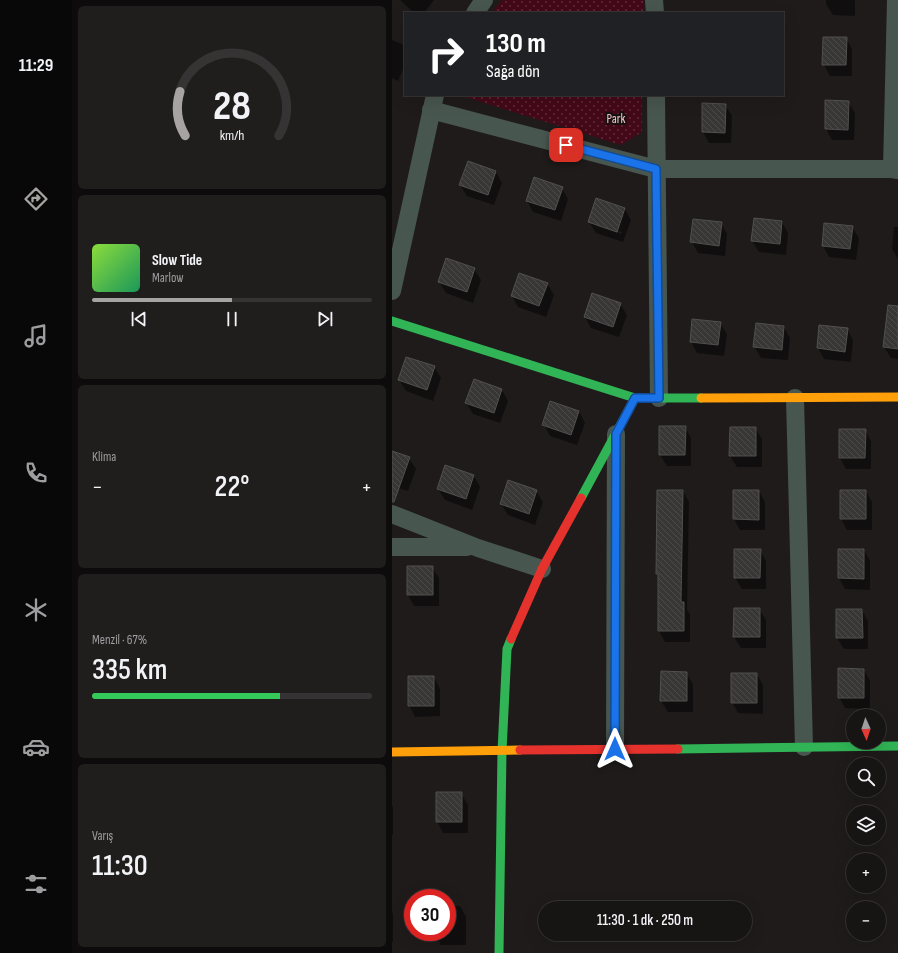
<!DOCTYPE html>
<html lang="tr">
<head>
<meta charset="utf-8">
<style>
  body { margin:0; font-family:"Sofia Sans Condensed",sans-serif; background:#201d1d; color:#f1f3f6; height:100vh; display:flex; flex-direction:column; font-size:15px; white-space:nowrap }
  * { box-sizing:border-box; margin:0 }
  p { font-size:13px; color:#9e9ea0 }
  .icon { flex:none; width:22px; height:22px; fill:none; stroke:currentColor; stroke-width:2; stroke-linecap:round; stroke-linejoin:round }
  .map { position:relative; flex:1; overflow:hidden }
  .details { display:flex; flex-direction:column; gap:6px; padding:6px; background:#0d0b0b; width:320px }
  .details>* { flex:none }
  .guide { position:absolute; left:12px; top:12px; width:380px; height:84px; border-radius:0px; box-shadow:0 4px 16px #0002,0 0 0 1px #363334; background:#202124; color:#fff; overflow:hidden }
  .needle { width:26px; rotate:177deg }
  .controls { position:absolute; left:454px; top:709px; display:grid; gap:8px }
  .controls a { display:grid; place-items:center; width:40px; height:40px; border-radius:50%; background:#171414; box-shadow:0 4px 16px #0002,0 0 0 1px #363334; font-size:20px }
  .speed { position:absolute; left:12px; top:889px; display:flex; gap:8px; font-size:20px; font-weight:700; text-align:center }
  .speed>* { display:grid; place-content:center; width:52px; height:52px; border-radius:50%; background:#171414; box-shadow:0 4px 16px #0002,0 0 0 1px #363334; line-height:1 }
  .speed .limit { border:6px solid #d22; background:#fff; color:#111 }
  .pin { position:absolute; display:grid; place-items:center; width:34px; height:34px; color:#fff; margin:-17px; border-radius:8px; box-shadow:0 2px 6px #0006 }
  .me { position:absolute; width:44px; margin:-22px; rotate:0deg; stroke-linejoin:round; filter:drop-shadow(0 0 3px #0008) }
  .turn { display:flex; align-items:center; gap:14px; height:84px; padding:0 16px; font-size:18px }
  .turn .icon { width:52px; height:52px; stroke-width:2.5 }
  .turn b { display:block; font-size:28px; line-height:34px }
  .big { font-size:30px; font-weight:600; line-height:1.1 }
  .details .widget { flex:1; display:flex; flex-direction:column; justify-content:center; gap:6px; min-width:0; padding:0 14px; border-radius:6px; background:#201d1d }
  .details .dial { align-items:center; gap:0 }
  .dial svg { height:104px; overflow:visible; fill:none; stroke:#363334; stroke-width:7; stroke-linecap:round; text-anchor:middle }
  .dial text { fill:#f1f3f6; stroke:none }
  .song { display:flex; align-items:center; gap:12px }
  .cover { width:48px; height:48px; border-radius:6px; background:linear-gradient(135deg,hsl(90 70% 55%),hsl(150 70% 35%)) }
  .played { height:4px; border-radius:2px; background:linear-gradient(90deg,#a8a3a3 50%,#363334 50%) }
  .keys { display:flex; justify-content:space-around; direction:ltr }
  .heat { display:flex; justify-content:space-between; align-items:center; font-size:22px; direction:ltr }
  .charge { height:6px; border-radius:3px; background:linear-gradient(90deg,#34c759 67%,#363334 0) }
  .trip { position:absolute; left:146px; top:901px; width:214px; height:40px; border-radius:20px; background:#171414; box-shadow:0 4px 16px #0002,0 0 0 1px #363334; font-weight:600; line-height:40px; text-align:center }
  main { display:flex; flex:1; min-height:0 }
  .tab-bar { display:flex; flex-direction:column; width:72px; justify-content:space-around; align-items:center; background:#090808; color:#9e9ea0 }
  .tab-bar .icon { width:28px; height:28px }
  .tab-bar .selected { color:#a8a3a3 }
  .tab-bar b { font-size:18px; color:#f1f3f6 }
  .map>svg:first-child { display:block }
  .park { fill:url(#park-dots) }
  .shadow { fill:#0007; fill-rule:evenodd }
  .building { fill:url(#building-back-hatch); stroke:#524f4f }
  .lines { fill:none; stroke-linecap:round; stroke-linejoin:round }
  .street { stroke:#485650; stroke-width:18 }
  .fast { stroke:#30b455; stroke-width:9 }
  .slow { stroke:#ff9f0a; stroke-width:9 }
  .jam { stroke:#e5322d; stroke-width:9 }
  .route-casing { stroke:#114b97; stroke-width:10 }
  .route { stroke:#1a73e8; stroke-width:7 }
  .labels { text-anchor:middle; stroke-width:4; stroke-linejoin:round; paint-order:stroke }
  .park-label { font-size:13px; fill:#f4c5c9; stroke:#171111 }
</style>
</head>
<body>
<main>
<nav class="tab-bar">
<b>11:29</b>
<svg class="icon selected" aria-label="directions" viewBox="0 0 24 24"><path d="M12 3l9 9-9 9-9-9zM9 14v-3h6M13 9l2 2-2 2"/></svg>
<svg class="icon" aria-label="music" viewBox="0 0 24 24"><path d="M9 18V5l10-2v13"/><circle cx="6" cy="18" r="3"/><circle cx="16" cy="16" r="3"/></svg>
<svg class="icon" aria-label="phone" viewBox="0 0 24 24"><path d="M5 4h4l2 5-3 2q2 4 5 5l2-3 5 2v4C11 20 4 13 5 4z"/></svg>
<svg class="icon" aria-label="climate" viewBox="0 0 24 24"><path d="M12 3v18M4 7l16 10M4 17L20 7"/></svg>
<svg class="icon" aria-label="car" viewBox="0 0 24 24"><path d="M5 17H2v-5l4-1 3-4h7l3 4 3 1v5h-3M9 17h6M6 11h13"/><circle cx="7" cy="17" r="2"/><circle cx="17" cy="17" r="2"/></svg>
<svg class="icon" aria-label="filters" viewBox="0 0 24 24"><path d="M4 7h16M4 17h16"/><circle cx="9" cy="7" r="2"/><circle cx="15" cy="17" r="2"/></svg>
</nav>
<section class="details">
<div class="widget dial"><svg viewBox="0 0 100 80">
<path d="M14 69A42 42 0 1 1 86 69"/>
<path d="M14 69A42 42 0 0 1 10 35" stroke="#a8a3a3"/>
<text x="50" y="56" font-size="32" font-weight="700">28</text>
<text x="50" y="72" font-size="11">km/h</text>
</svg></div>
<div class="widget">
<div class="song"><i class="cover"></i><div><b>Slow Tide</b><p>Marlow</p></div></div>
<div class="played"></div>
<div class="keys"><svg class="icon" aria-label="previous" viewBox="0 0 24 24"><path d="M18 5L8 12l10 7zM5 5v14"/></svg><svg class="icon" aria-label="pause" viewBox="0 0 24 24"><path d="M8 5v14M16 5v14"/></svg><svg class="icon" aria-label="next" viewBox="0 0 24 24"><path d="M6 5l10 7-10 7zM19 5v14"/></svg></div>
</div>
<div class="widget"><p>Klima</p>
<div class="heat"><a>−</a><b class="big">22°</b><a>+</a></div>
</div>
<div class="widget"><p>Menzil · 67%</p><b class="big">335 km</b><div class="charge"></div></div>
<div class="widget"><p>Varış</p><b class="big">11:30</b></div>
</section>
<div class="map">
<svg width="506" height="953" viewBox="0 0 506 953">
  <defs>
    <pattern id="park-dots" width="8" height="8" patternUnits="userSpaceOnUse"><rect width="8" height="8" fill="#440918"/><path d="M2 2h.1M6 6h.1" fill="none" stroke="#5f2d3a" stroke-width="1.8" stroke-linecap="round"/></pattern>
    <pattern id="building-back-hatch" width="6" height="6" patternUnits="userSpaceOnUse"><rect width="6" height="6" fill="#393636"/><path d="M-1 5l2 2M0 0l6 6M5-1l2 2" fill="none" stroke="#4c4a4a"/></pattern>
  </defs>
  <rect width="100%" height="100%" fill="#1f1b1b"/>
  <!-- park -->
  <path class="park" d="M110,0H251V13H99Z
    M72,95H250V132L229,145L73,97Z"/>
  <!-- shadow -->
  <path class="shadow" d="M8,0H42L32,13H22Z
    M434,0H463V16L441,15L434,4Z
    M454,38L460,49V76H438L432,65Z
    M0,40L10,44L13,50V64L6,81L0,78Z
    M456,102L463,113L462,140H440L434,129Z
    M333,105L340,116L339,143H317L311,132Z
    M104,172L110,183L102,205L75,196L68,185Z
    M170,188L176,199L169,221L141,212L135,201Z
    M233,209L239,220L231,242L204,233L197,222ZM205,224L230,232L229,234L205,226Z
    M302,221L329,223L335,234L333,256L306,253L300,242Z
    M390,222L396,233L394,255L367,252L360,241Z
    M460,227L467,238L464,260L437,257L431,246Z
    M502,227H506V259L500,249Z
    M82,269L89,280L81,303L54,293L47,282Z
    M155,283L162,295L154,317L126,307L120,296Z
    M228,304L235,315L227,337L199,328L193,317Z
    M328,323L335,334L332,356L305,353L299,342Z
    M495,325L506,326V359L499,358L492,347Z
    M428,326L455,329L461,340L459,362L432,359L426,348Z
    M392,327L398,338L396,360L369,358L362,346Z
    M42,367L49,378L41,401L14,391L7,380Z
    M82,380L110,390L116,401L108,423L81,414L74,403Z
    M187,411L193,423L185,445L158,436L152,425Z
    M293,427L299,438V466H275L268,455Z
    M363,428L370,439V467H345L338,456Z
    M473,430L479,441V469H454L448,458Z
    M0,452L17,458L24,469L16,491L0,486Z
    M82,476L88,487L80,510L53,500L46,489Z
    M144,491L151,502L143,525L116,515L109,504Z
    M291,491L297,502L295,610L298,614V642H273L267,631V578L265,574Z
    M342,491H367L373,502V530H348L342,519Z
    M474,491L480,502V530H455L449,519Z
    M368,550L374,561V589H350L343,578Z
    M447,550H472L478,561V590L453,589L447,578Z
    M40,567L47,578V606H22L16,595Z
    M367,609L374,620V648H349L342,637Z
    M470,610L476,621V649H452L445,638Z
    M472,670L478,681V709L453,708L447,697Z
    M294,673L301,684V712H276L269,701Z
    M365,674L371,685V714L346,713L340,702Z
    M42,677L48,689V716L23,717L17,705Z
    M69,793L76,805V833H51L45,821Z
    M0,805L1,807V835H0Z
    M55,906H68L74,917V945H49L43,934V932H55Z
    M0,912L1,914V942H0Z"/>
  <!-- building -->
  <path class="building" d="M431,37H455L454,65H430Z
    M433,100L457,101L456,130L433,129Z
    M310,103L334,104L333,133L310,132Z
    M76,161L104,171L96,195L67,185Z
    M142,177L171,187L163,210L134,201Z
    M204,198L233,208L225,232L196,222Z
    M362,218L390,221L388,244L359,241Z
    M301,219L330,222L327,246L298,242Z
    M432,223L461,226L458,249L430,246Z
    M54,258L83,268L75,292L46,282Z
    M127,273L156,283L147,306L119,296Z
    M200,293L229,303L221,327L192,317Z
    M496,305L506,306V349L491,347Z
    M300,319L329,322L326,345L298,342Z
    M364,323L392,326L390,350L361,347Z
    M427,325L456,328L453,352L425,348Z
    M14,357L43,366L35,390L6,380Z
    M82,379L110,389L102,413L73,403Z
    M158,401L187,411L179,435L150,425Z
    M267,426H294L293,455H267Z
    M338,427H364V456H337Z
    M447,429H474L473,458H447Z
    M0,451L18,457L2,502H0Z
    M53,465L82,475L74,499L45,489Z
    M116,480L145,490L137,514L108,504Z
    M265,490H291L289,602H292V631H266V574H264Z
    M341,490H367V520L341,519Z
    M448,490H474V519H448Z
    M342,549H369L368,578H342Z
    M446,549H472V579L446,578Z
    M15,566H41V595H15Z
    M342,608H368V637H341Z
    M444,609H470L471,638H444Z
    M446,668L472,669V698H446Z
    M269,671L295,672V701H268Z
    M339,673H365V703H339Z
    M16,676H42V706H16Z
    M44,792H70V822H44Z"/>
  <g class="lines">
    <!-- street -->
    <path class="street" d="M262,0L263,13
      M83,13L92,0
      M264,95L267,398
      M39,110L264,169H500L506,170
      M500,169L504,0
      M0,291L43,95
      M403,398L412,747
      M0,514L86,548L150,569
      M0,547H75
      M223,749L224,434"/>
    <!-- fast -->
    <path class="fast" d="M0,321L243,398H309
      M189,498L243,398
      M286,749L506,746
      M107,953L110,751L115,649L119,639"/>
    <!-- slow -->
    <path class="slow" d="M309,398L506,397
      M0,752L128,750"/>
    <!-- jam -->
    <path class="jam" d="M119,639L150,569L189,498
      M128,750L286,749"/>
  </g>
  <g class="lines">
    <!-- route casing -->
    <g class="route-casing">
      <path id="route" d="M174,145L264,169L267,398H243L224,434L223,749"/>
    </g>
    <!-- route -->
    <use href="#route" class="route"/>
  </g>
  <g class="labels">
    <!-- park labels -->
    <g class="park-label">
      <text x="224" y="123">Park</text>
    </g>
  </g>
</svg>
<div class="controls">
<a><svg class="needle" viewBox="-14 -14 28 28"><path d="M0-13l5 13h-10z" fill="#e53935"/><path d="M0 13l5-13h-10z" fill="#9e9ea0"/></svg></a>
<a><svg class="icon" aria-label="search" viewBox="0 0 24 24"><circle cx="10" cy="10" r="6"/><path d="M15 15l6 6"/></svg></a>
<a><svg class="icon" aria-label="layers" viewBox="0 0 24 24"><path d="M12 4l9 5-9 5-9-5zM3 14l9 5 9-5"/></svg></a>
<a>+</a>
<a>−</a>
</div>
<div class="speed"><div class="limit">30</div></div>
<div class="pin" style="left:174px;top:145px;background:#d93025"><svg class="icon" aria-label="arrive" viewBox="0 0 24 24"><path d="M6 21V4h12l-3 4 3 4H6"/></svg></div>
<svg class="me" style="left:223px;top:749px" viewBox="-20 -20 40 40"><path d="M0-17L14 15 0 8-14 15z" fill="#1a73e8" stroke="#fff" stroke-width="4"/></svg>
<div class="trip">11:30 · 1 dk · 250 m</div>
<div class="guide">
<div class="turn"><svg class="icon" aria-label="right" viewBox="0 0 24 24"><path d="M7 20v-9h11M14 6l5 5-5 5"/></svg><div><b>130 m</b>Sağa dön</div></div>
</div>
</div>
</main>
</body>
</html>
